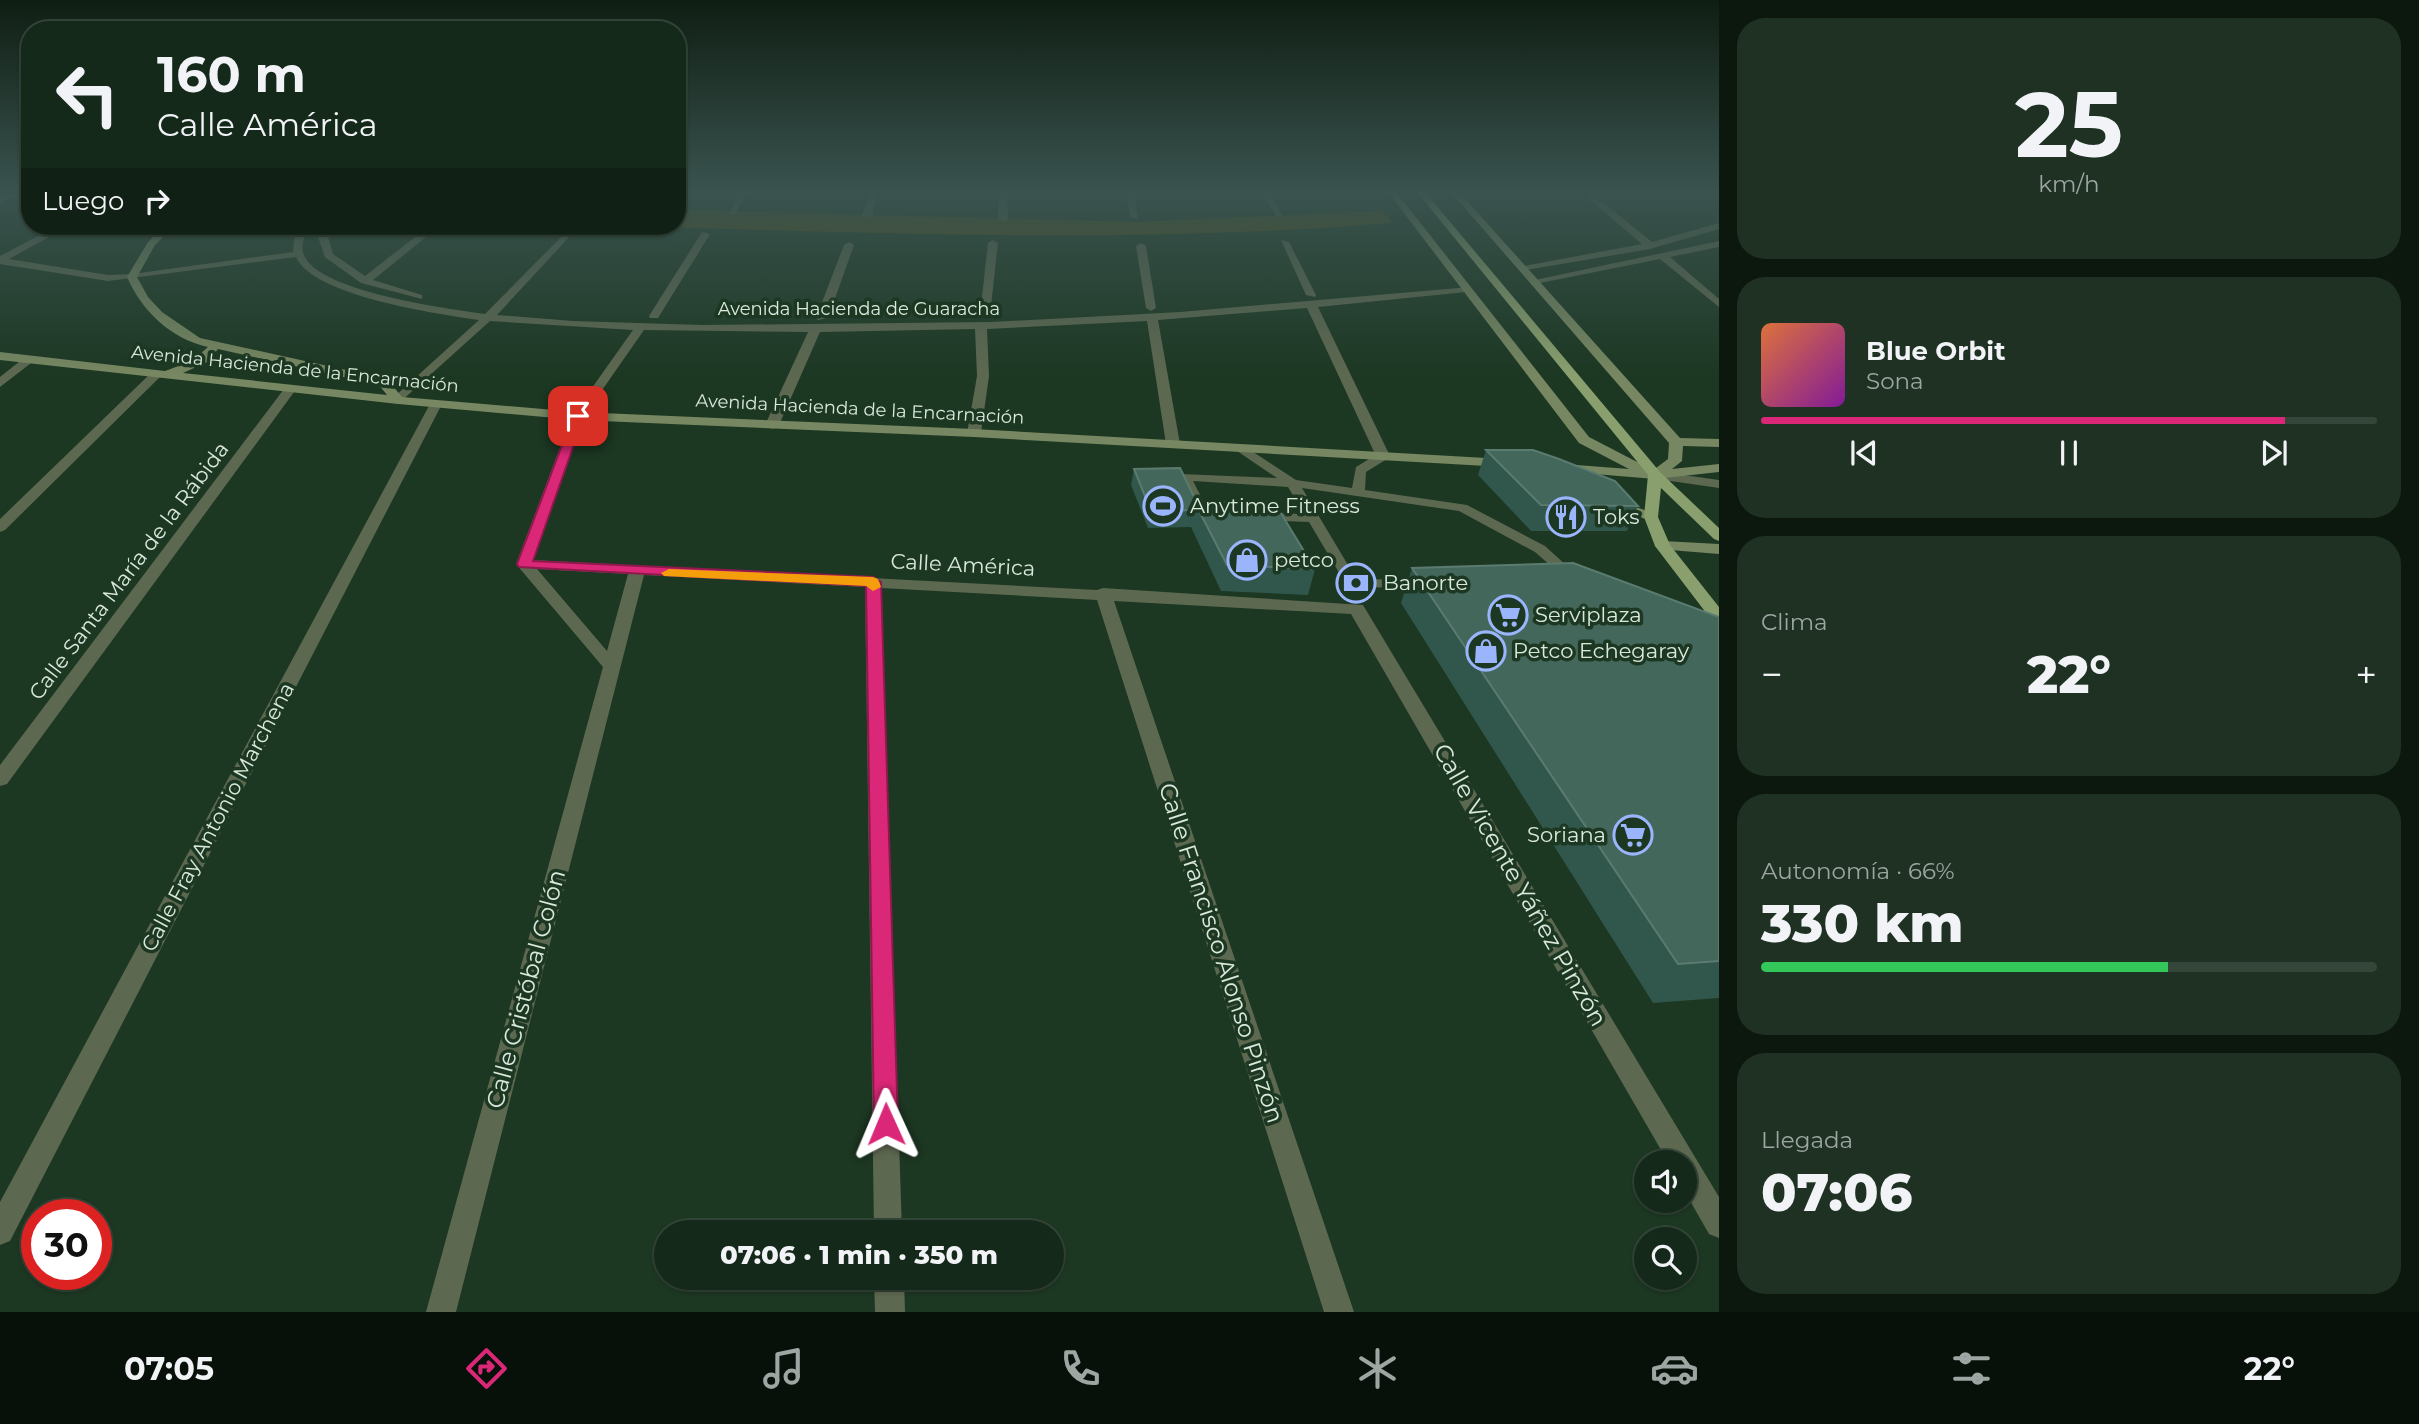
<!DOCTYPE html>
<html lang="es">
<head>
<meta charset="utf-8">
<style>
  body { margin:0; font-family:Montserrat,sans-serif; background:#1e3123; color:#f1f3f6; height:100vh; display:flex; flex-direction:column; font-size:26px; white-space:nowrap }
  * { box-sizing:border-box; margin:0 }
  p { font-size:23px; color:#9da6a2 }
  .icon { flex:none; width:38px; height:38px; fill:none; stroke:currentColor; stroke-width:2; stroke-linecap:round; stroke-linejoin:round }
  .map { position:relative; flex:1; overflow:hidden }
  .side { display:flex; flex-direction:column; gap:18px; padding:18px; background:#0c170e; width:700px }
  .side>* { flex:none }
  .banner { position:absolute; left:21px; top:21px; width:665px; height:214px; border-radius:28px; box-shadow:0 2px 5px #0004,0 0 0 2px #344539; background:#15291a; color:#f1f3f6; overflow:hidden }
  .tools { position:absolute; left:1634px; top:1150px; display:grid; gap:14px }
  .tools a { display:grid; place-items:center; width:63px; height:63px; border-radius:50%; background:#15291a; box-shadow:0 2px 5px #0004,0 0 0 2px #344539; font-size:35px }
  .speed { position:absolute; left:21px; top:1199px; display:flex; gap:14px; font-size:35px; font-weight:700; text-align:center }
  .speed>* { display:grid; place-content:center; width:91px; height:91px; border-radius:50%; background:#15291a; box-shadow:0 2px 5px #0004,0 0 0 2px #344539; line-height:1 }
  .speed .limit { border:10px solid #d22; background:#fff; color:#111 }
  .pin { position:absolute; display:grid; place-items:center; width:60px; height:60px; color:#fff; margin:-30px; border-radius:14px; box-shadow:0 4px 10px #0006 }
  .me { position:absolute; width:77px; margin:-38px; rotate:359deg; stroke-linejoin:round; filter:drop-shadow(0 0 5px #0008) }
  .turn { display:flex; align-items:center; gap:24px; height:147px; padding:0 21px; font-size:32px }
  .turn .icon { width:91px; height:91px; stroke-width:2.5 }
  .turn b { display:block; font-size:49px; line-height:60px }
  .then { display:flex; align-items:center; height:66px; padding:0 21px; background:#0003; gap:14px; font-size:26px }
  .big { font-size:52px; font-weight:800; line-height:1.1 }
  .side .tile { flex:1; display:flex; flex-direction:column; justify-content:center; gap:10px; min-width:0; padding:0 24px; border-radius:28px; background:#1e3123 }
  .side .dial { align-items:center; gap:0 }
  .dial b { font-size:91px; line-height:1 }
  .song { display:flex; align-items:center; gap:21px }
  .cover { width:84px; height:84px; border-radius:10px; background:linear-gradient(135deg,hsl(20 70% 55%),hsl(290 70% 35%)) }
  .played { height:7px; border-radius:4px; background:linear-gradient(90deg,#db2777 85%,#344539 85%) }
  .keys { display:flex; justify-content:space-around; direction:ltr }
  .heat { display:flex; justify-content:space-between; align-items:center; font-size:38px; direction:ltr }
  .charge { height:10px; border-radius:5px; background:linear-gradient(90deg,#34c759 66%,#344539 0) }
  .trip { position:absolute; left:654px; top:1220px; width:410px; height:70px; border-radius:35px; background:#15291a; box-shadow:0 2px 5px #0004,0 0 0 2px #344539; font-weight:800; line-height:70px; text-align:center }
  .tabs { display:flex; height:112px; justify-content:space-around; align-items:center; background:#08100a; color:#9da6a2 }
  .tabs .icon { width:49px; height:49px }
  .tabs .selected { color:#db2777 }
  .tabs b { font-size:32px; color:#f1f3f6 }
  main { display:flex; flex:1; min-height:0 }
  .map>svg:first-child { display:block }
  .green { fill:#534d10 }
  .lines { fill:none; stroke-linecap:round; stroke-linejoin:round }
  .lane { fill:#5d6850; fill-rule:evenodd }
  .street { fill:#5d6850; fill-rule:evenodd }
  .secondary { fill:#778761; fill-rule:evenodd }
  .primary { fill:#8a9f6e; fill-rule:evenodd }
  .wall { fill:#31574c }
  .building { fill:#43675b; stroke:#5b7b70; stroke-width:2 }
  .route { fill:#db2777; stroke:#8e194d; stroke-width:2 }
  .slow { fill:#f59e0b }
  .labels { text-anchor:middle; stroke-width:7; stroke-linejoin:round; paint-order:stroke }
  .far-street-label { font-size:18px; fill:#dae9dc; stroke:#1c3722 }
  .poi-label { font-size:21px; fill:#dae9dc; stroke:#1c3722; text-anchor:start }
  .street-label { font-size:21px; fill:#dae9dc; stroke:#1c3722 }
  .near-street-label { font-size:24px; fill:#dae9dc; stroke:#1c3722 }
</style>
</head>
<body>
<main>
<div class="map">
<svg width="1719" height="1312" viewBox="0 0 1719 1312">
  <rect width="100%" height="100%" fill="#1c3722"/>
  <!-- green -->
  <path class="green" d="M677,210L1136,222L1383,211L1392,223C1136,244 880,233 624,226H677Z"/>
  <g class="lines">
    <!-- lane -->
    <path class="lane" d="M1241,444L1296,480L1352,488L1356,467L1379,453H1387V459L1366,472L1365,490L1467,505L1545,546L1579,577L1577,580H1567L1535,552L1459,511L1302,488L1351,570L1370,579L1426,581L1433,585L1426,589L1367,587L1341,576L1309,522L1258,520V514L1263,513L1304,514L1288,487L1193,481L1209,512L1216,516L1209,520L1199,519L1178,477L1180,474L1277,478L1237,451L1235,448Z"/>
    <!-- street -->
    <path class="street" d="M13,192H23L0,204V198Z
      M740,192H748L735,214H729Z
      M870,192H878L872,215L867,218L862,215Z
      M999,192H1007L1008,219L1003,222L998,219Z
      M1126,192H1134L1138,219L1130,217Z
      M1262,192H1270L1282,216H1276Z
      M1581,192H1590L1652,242L1719,223V229L1650,249L1520,271L1519,269L1524,266L1642,244Z
      M57,226H69L9,259L108,275L132,274L293,252L294,240L300,226H309C306,234 301,243 303,252C311,291 450,309 485,314L569,229L572,230V234L497,315L573,321L703,325L990,322L1180,312L1470,287V291L1466,292L1318,307L1390,456L1383,460L1376,456L1307,308L1158,320L1180,444L1173,448L1166,444L1147,321L987,329L989,376L981,433L974,437L967,433L977,376L975,329L820,332L779,425L772,429L765,425L808,332L644,330L584,416L533,560L1097,590L1103,588L1363,605L1719,1197V1238L1709,1234L1685,1192V1162H1668L1351,614L1114,601L1354,1312H1324L1097,600L881,588L902,1232H874L865,587L644,575L456,1312H426L603,667L516,564L572,416L633,330L490,321L398,404L394,403V397L479,320C438,314 313,296 296,257L108,281L0,264V256ZM537,569L628,574L607,651Z
      M328,226H338L328,237L333,254L365,276L420,233H426V237L373,280L422,295V299L361,283L325,257L318,237Z
      M702,232L710,234L658,318H650L649,316Z
      M993,240L998,243L990,315L985,318L980,315L988,243Z
      M1281,240L1289,242L1316,295L1315,297L1306,295Z
      M1719,241V247L1670,257L1719,299V307L1660,259L1535,284L1530,281Z
      M849,242L854,245L828,318L818,320L816,318L844,245Z
      M1141,243L1146,246L1156,308L1151,311L1146,308L1136,246Z
      M25,357L35,360L0,387V377Z
      M152,372L162,375L5,530L0,532V519Z
      M287,385L297,388L7,784L0,786V765Z
      M436,400L442,404L10,1241L0,1245V1202L430,404Z
      M1655,471L1719,480V488L1650,478V472Z
      M874,1278H904L905,1312H875Z"/>
    <!-- secondary -->
    <path class="secondary" d="M1388,192H1396L1589,437L1643,465L1644,470L1652,471L1668,459L1669,443L1451,192H1459L1680,438L1719,439V447L1683,446L1682,461L1672,469L1719,464V472L1655,479L1558,471V465L1563,464L1629,469L1579,443Z
      M164,226H174L155,245L137,277L148,297L162,312L200,338L387,379L402,397L578,412L974,429L1504,459L1511,463L1504,467L974,437L578,420L398,404L0,360V352L165,371L192,361L208,347C171,339 142,311 127,277L148,242ZM218,349L379,385L387,395L183,373L207,362Z
      M1613,499L1656,514L1658,517L1651,521L1608,506L1606,503Z
      M1663,541L1719,544V554L1658,549L1655,546Z"/>
    <!-- primary -->
    <path class="primary" d="M1417,192H1425L1660,472L1719,528V541L1714,539L1661,488L1658,517L1670,545L1719,607V623L1713,622L1655,546L1644,517L1648,475Z"/>
  </g>
  <!-- wall -->
  <path class="wall" d="M1486,450L1638,506L1627,531H1531L1478,475Z
    M1134,469L1315,569L1308,595L1221,591L1191,527L1148,528L1131,485Z
    M1412,568L1719,617V998L1653,1003L1401,603Z"/>
  <!-- building -->
  <path class="building" d="M1486,450H1533L1559,459L1615,481L1638,506L1541,505Z
    M1180,468L1197,503H1195L1194,510L1151,511L1134,469Z
    M1274,502L1315,569L1227,565L1195,503Z
    M1573,563L1719,617V961L1678,964L1412,568Z"/>
  <!-- sky -->
  <linearGradient id="sky" x2="0" y2="1"><stop stop-color="#0f1e13"/><stop offset="0.51" stop-color="#3a534f"/><stop offset="1" stop-color="#3a534f" stop-opacity="0"/></linearGradient>
  <rect width="1719" height="375" fill="url(#sky)"/>
  <!-- route -->
  <path class="route" d="M578,412L584,416L533,561L873,577L881,582L898,1124L894,1131L886,1135L877,1131L874,1124L866,586L519,567L517,564L573,416Z"/>
  <!-- slow -->
  <path class="slow" d="M669,569L873,577L878,579L881,587L873,591L866,586L664,576L661,573Z"/>
  <!-- icons -->
  <defs>
    <g id="stadium-ring" transform="scale(2.0125)"><circle r="9.5" fill="#1c3722" stroke="#9bb5fd" stroke-width="1.5"/><path d="M0-5a6.5 5 0 1 0 0 10a6.5 5 0 1 0 0-10ZM-3.5-1.8h7v3.6h-7Z" fill="#9bb5fd"/></g>
    <g id="restaurant-ring" transform="scale(2.0125)"><circle r="9.5" fill="#1c3722" stroke="#9bb5fd" stroke-width="1.5"/><path d="M-5-6h1v4h1v-4h1v4h1v-4h1v5L-1.5 .5V6h-2V.5L-5-1ZM5-6V6H3V1.5H1.5Q1.5-4 5-6Z" fill="#9bb5fd"/></g>
    <g id="shop-ring" transform="scale(2.0125)"><circle r="9.5" fill="#1c3722" stroke="#9bb5fd" stroke-width="1.5"/><path d="M-5-2.5h2.3a2.7 3.5 0 0 1 5.4 0H5L5.5 6h-11ZM-1.5-2.5h3a1.5 2.3 0 0 0-3 0Z" fill="#9bb5fd"/></g>
    <g id="bank-ring" transform="scale(2.0125)"><circle r="9.5" fill="#1c3722" stroke="#9bb5fd" stroke-width="1.5"/><path d="M-6-4H6V4H-6ZM0-2.3a2.3 2.3 0 1 0 0 4.6a2.3 2.3 0 1 0 0-4.6Z" fill="#9bb5fd"/></g>
    <g id="supermarket-ring" transform="scale(2.0125)"><circle r="9.5" fill="#1c3722" stroke="#9bb5fd" stroke-width="1.5"/><path d="M-6-5.5h2.5l.6 2H6L4.5 2H-2.5L-4.4-4H-6ZM-1.5 3.2a1.3 1.3 0 1 0 .1 0ZM3 3.2a1.3 1.3 0 1 0 .1 0Z" fill="#9bb5fd"/></g>
  </defs>
  <g fill-rule="evenodd">
    <use href="#stadium-ring" x="1163" y="506"/>
    <use href="#restaurant-ring" x="1566" y="517"/>
    <use href="#shop-ring" x="1247" y="560"/>
    <use href="#bank-ring" x="1356" y="583"/>
    <use href="#supermarket-ring" x="1508" y="615"/>
    <use href="#shop-ring" x="1486" y="651"/>
    <use href="#supermarket-ring" x="1633" y="835"/>
  </g>
  <g class="labels">
    <!-- far-street labels -->
    <g class="far-street-label">
      <text x="859" y="315">Avenida Hacienda de Guaracha</text>
      <text transform="translate(295 369) rotate(6)" y="6">Avenida Hacienda de la Encarnación</text>
      <text transform="translate(860 409) rotate(3)" y="6">Avenida Hacienda de la Encarnación</text>
    </g>
    <!-- poi labels -->
    <g class="poi-label">
      <text x="1190" y="513">Anytime Fitness</text>
      <text x="1593" y="524">Toks</text>
      <text x="1274" y="567">petco</text>
      <text x="1383" y="590">Banorte</text>
      <text x="1535" y="622">Serviplaza</text>
      <text x="1513" y="658">Petco Echegaray</text>
      <text x="1606" y="842" text-anchor="end">Soriana</text>
    </g>
    <!-- street labels -->
    <g class="street-label">
      <text transform="translate(963 565) rotate(3)" y="7">Calle América</text>
      <text transform="translate(129 571) rotate(-53)" y="7">Calle Santa María de la Rábida</text>
      <text transform="translate(218 817) rotate(-62)" y="7">Calle Fray Antonio Marchena</text>
    </g>
    <!-- near-street labels -->
    <g class="near-street-label">
      <text transform="translate(1520 885) rotate(60)" y="8">Calle Vicente Yáñez Pinzón</text>
      <text transform="translate(1221 953) rotate(72)" y="8">Calle Francisco Alonso Pinzón</text>
      <text transform="translate(526 989) rotate(-75)" y="8">Calle Cristóbal Colón</text>
    </g>
  </g>
</svg>
<div class="tools">
<a><svg class="icon" aria-label="sound" viewBox="0 0 24 24"><path d="M4 9h4l5-4v14l-5-4H4zM17 9q2 3 0 6"/></svg></a>
<a><svg class="icon" aria-label="search" viewBox="0 0 24 24"><circle cx="10" cy="10" r="6"/><path d="M15 15l6 6"/></svg></a>
</div>
<div class="speed"><div class="limit">30</div></div>
<div class="pin" style="left:578px;top:416px;background:#d93025"><svg class="icon" aria-label="arrive" viewBox="0 0 24 24"><path d="M6 21V4h12l-3 4 3 4H6"/></svg></div>
<svg class="me" style="left:886px;top:1124px" viewBox="-20 -20 40 40"><path d="M0-17L14 15 0 8-14 15z" fill="#db2777" stroke="#fff" stroke-width="4"/></svg>
<div class="trip">07:06 · 1 min · 350 m</div>
<div class="banner">
<div class="turn"><svg class="icon" aria-label="left" viewBox="0 0 24 24"><path d="M17 20v-9H6M10 6l-5 5 5 5"/></svg><div><b>160 m</b>Calle América</div></div>
<div class="then">Luego<svg class="icon" aria-label="right" viewBox="0 0 24 24"><path d="M7 20v-9h11M14 6l5 5-5 5"/></svg></div>
</div>
</div>
<section class="side">
<div class="tile dial"><b>25</b><p>km/h</p></div>
<div class="tile">
<div class="song"><i class="cover"></i><div><b>Blue Orbit</b><p>Sona</p></div></div>
<div class="played"></div>
<div class="keys"><svg class="icon" aria-label="previous" viewBox="0 0 24 24"><path d="M18 5L8 12l10 7zM5 5v14"/></svg><svg class="icon" aria-label="pause" viewBox="0 0 24 24"><path d="M8 5v14M16 5v14"/></svg><svg class="icon" aria-label="next" viewBox="0 0 24 24"><path d="M6 5l10 7-10 7zM19 5v14"/></svg></div>
</div>
<div class="tile"><p>Clima</p>
<div class="heat"><a>−</a><b class="big">22°</b><a>+</a></div>
</div>
<div class="tile"><p>Autonomía · 66%</p><b class="big">330 km</b><div class="charge"></div></div>
<div class="tile"><p>Llegada</p><b class="big">07:06</b></div>
</section>
</main>
<nav class="tabs">
<b>07:05</b>
<svg class="icon selected" aria-label="directions" viewBox="0 0 24 24"><path d="M12 3l9 9-9 9-9-9zM9 14v-3h6M13 9l2 2-2 2"/></svg>
<svg class="icon" aria-label="music" viewBox="0 0 24 24"><path d="M9 18V5l10-2v13"/><circle cx="6" cy="18" r="3"/><circle cx="16" cy="16" r="3"/></svg>
<svg class="icon" aria-label="phone" viewBox="0 0 24 24"><path d="M5 4h4l2 5-3 2q2 4 5 5l2-3 5 2v4C11 20 4 13 5 4z"/></svg>
<svg class="icon" aria-label="climate" viewBox="0 0 24 24"><path d="M12 3v18M4 7l16 10M4 17L20 7"/></svg>
<svg class="icon" aria-label="car" viewBox="0 0 24 24"><path d="M5 17H2v-5l4-1 3-4h7l3 4 3 1v5h-3M9 17h6M6 11h13"/><circle cx="7" cy="17" r="2"/><circle cx="17" cy="17" r="2"/></svg>
<svg class="icon" aria-label="filters" viewBox="0 0 24 24"><path d="M4 7h16M4 17h16"/><circle cx="9" cy="7" r="2"/><circle cx="15" cy="17" r="2"/></svg>
<b>22°</b>
</nav>
</body>
</html>
